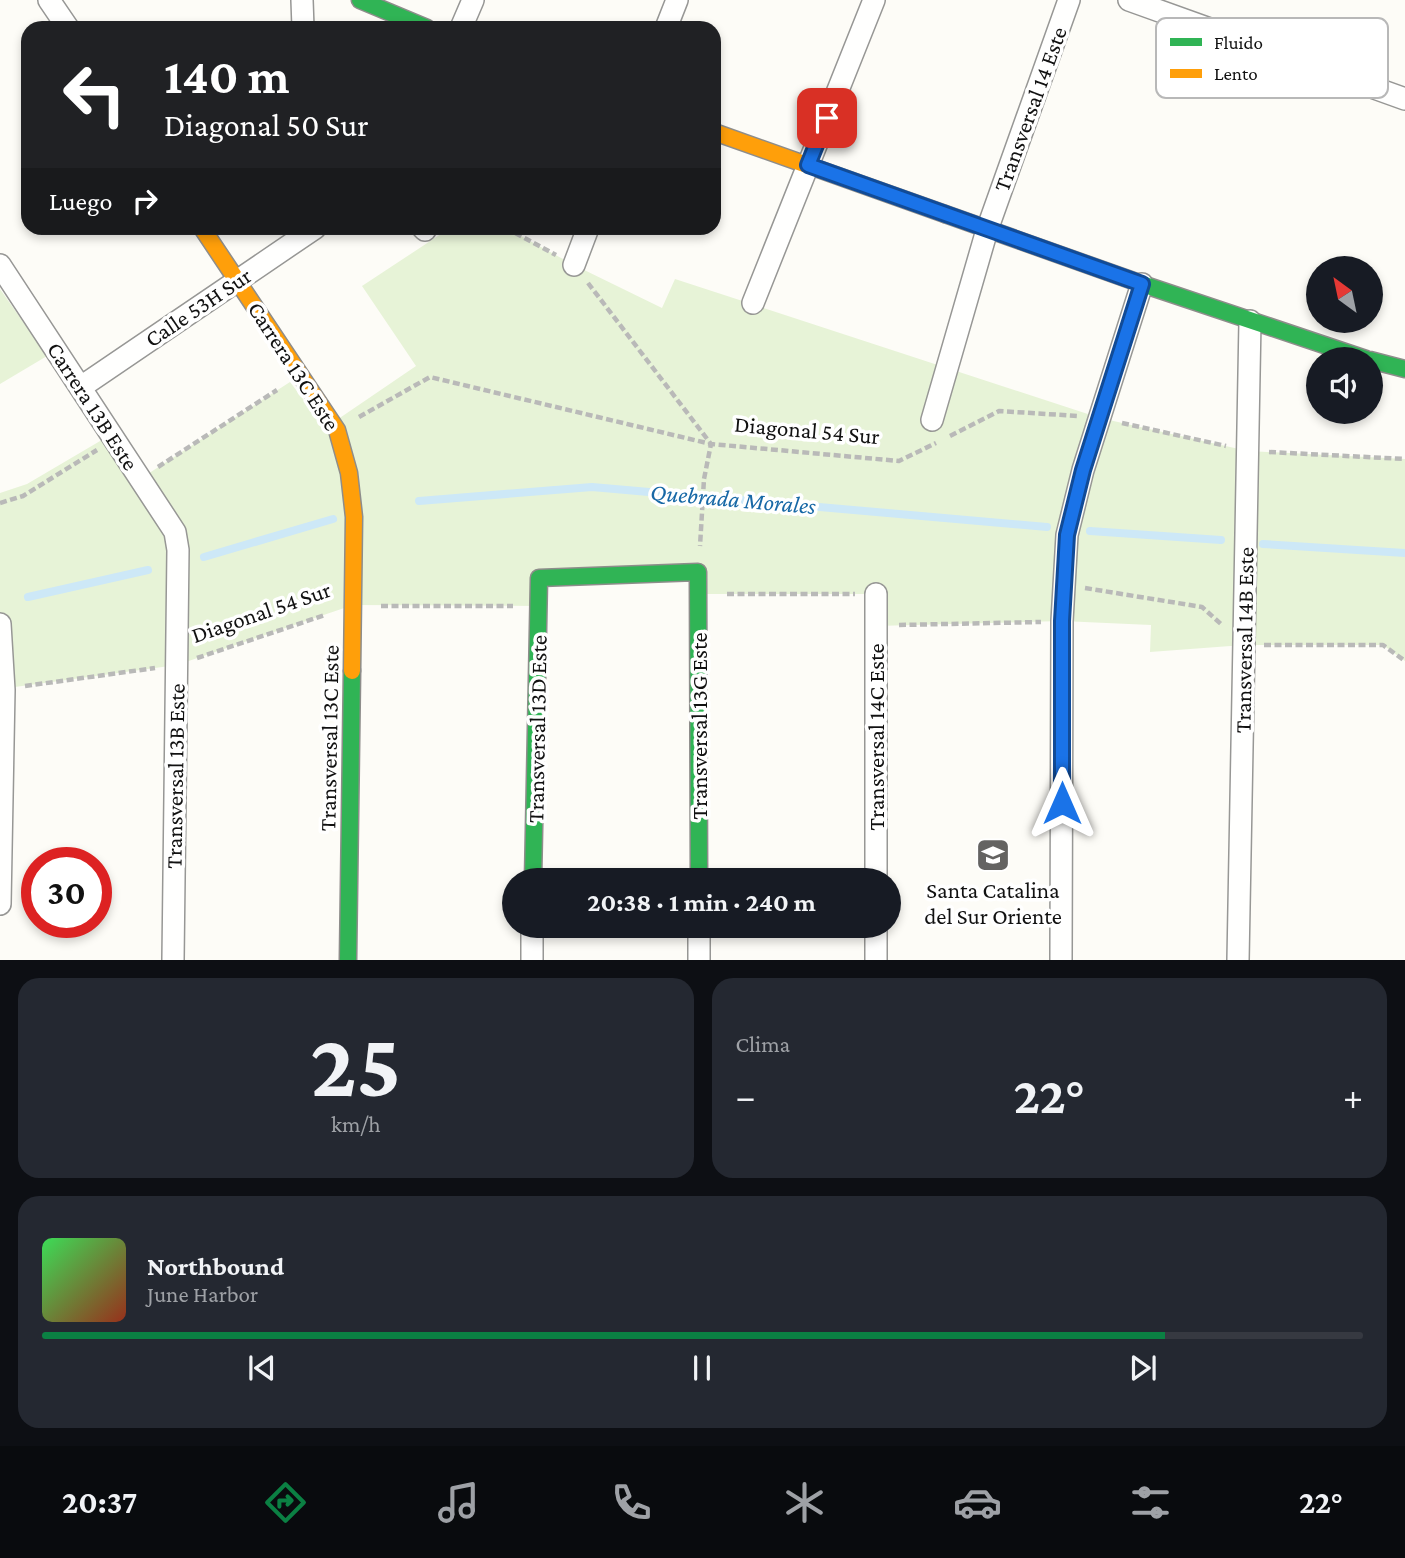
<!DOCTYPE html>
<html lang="es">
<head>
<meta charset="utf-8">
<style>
  body { margin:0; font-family:"Crimson Pro",serif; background:#242831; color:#f1f3f6; height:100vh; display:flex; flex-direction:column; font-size:26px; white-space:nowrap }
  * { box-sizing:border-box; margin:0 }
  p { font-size:23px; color:#9ea1a6 }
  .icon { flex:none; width:38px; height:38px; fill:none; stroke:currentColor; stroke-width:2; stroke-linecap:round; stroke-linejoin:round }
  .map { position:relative; height:960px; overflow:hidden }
  .details { display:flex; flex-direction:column; gap:18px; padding:18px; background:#0d0f14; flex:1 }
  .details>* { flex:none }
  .banner { position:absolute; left:21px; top:21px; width:700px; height:214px; border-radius:21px; box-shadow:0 4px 10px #0003; background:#202124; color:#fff; overflow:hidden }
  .needle { width:46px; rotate:327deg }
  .fabs { position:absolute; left:1306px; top:256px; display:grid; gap:14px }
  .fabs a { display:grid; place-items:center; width:77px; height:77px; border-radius:50%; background:#171b24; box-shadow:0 4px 10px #0003; font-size:35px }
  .speed { position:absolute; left:21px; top:847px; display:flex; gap:14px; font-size:35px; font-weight:700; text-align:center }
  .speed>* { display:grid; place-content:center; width:91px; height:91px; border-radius:50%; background:#171b24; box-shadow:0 4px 10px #0003; line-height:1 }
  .speed .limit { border:10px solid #d22; background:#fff; color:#111 }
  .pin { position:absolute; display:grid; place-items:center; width:60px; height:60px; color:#fff; margin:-30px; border-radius:14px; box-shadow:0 4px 10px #0006 }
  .me { position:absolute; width:77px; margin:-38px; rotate:0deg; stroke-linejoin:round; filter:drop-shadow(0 0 5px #0008) }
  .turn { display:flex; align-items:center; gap:24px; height:147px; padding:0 28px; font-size:32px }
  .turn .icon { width:91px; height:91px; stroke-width:2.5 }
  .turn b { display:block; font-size:49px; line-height:60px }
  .then { display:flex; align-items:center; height:66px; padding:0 28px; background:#0003; gap:14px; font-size:26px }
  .big { font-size:52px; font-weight:700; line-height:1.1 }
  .details .tile { flex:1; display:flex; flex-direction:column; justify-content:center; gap:10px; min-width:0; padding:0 24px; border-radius:21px; background:#242831 }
  .details .dial { align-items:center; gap:0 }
  .dial b { font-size:91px; line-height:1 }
  .song { display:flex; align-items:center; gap:21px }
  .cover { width:84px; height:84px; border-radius:10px; background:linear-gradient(135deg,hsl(130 70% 55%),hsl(10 70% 35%)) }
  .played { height:7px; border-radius:4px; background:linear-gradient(90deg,#0b8043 85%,#363941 85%) }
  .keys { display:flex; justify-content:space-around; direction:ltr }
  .heat { display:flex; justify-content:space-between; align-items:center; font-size:38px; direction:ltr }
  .details .tiles { flex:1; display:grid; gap:18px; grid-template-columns:1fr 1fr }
  .tile:last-child { grid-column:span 2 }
  .trip { position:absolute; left:502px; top:868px; width:399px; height:70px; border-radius:35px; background:#171b24; box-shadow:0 4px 10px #0003; font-weight:700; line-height:70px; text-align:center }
  .tabs { display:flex; height:112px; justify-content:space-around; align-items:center; background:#090b0e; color:#9ea1a6 }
  .tabs .icon { width:49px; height:49px }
  .tabs .on { color:#0b8043 }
  .tabs b { font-size:32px; color:#f1f3f6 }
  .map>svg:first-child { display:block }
  .green { fill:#e7f3d7 }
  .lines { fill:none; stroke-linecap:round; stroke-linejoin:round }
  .stream { stroke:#cde8f7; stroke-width:8 }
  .street-casing { stroke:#979795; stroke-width:24 }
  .fast-casing { stroke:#8e8d8b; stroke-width:19 }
  .slow-casing { stroke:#8e8d8b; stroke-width:19 }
  .path { stroke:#b9b9b8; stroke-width:4.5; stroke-dasharray:7 3.5; stroke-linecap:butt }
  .street { stroke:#fffffe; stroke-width:21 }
  .fast { stroke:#30b455; stroke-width:16 }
  .slow { stroke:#ff9f0a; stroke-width:16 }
  .route-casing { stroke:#114b97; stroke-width:18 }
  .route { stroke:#1a73e8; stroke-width:12 }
  .labels { text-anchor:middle; stroke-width:7; stroke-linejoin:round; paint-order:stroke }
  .street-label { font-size:23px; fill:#111; stroke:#fff }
  .poi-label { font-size:23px; fill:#111; stroke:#fff }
  .water-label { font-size:24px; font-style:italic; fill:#1768a6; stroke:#fff }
  .key { fill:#fff; stroke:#b8b8b8; stroke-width:2 }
  .key-label { font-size:19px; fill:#111 }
</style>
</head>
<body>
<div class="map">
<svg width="1405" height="960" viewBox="0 0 1405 960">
  <rect width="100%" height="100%" fill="#fdfcf7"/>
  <!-- green -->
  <path class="green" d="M446,228H506L574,265L662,308L675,279L1100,418L1248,451L1405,459V661L1383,645H1244L1150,652L1151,625L1062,621L876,626V594H698V572L540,578L539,606L353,605L177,665L0,689V493L27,484L112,434L140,479L290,382L325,428L416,366L362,286L447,230Z
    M0,289L47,356L0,384Z"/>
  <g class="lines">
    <!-- stream -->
    <path class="stream" d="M419,501L592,487L1047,527
      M1090,531L1221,540
      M1263,544L1405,553
      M204,557L333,519
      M28,597L148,570"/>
    <!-- street casing -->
    <g class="street-casing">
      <path id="street" d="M49,0L68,28
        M302,0L303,28
        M1129,0L1405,99
        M461,28L473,0
        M666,28L677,0
        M423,228L425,230
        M0,265L175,532L178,550L173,960
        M574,265L588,228
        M753,303L874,0
        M81,387L315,228
        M932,420L987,230L1069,0
        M0,624L4,690L0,904
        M876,880V594
        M699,926V960
        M532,960V926
        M876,960V926
        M1061,960L1062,621L1067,535L1083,470L1142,284
        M1238,960L1250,321"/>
    </g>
    <!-- fast casing -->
    <g class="fast-casing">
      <path id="fast" d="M360,0L427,28
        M945,214L1142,284L1366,359
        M1370,360L1405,369
        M533,880L539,578L698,572L699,880
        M348,960L352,671"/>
    </g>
    <!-- slow casing -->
    <g class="slow-casing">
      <path id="slow" d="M714,132L945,214
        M202,228L337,430L349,473L354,517L352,671"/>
    </g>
    <!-- path -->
    <path class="path" d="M506,228L556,255
      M588,283L711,444L704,479L700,546
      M359,417L430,377L711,444L899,461L936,443
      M1122,423L1226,446
      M950,436L999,411L1078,416
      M1269,452L1405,459
      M158,467L277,390
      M0,503L23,496L97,450
      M1085,588L1202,607L1222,625
      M727,594H855
      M381,606H513
      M899,625L1041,622
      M1264,645H1383L1405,661
      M197,658L325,615
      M25,686L155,668"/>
    <!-- street -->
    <use href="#street" class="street"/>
    <!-- fast -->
    <use href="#fast" class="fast"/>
    <!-- slow -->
    <use href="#slow" class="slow"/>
  </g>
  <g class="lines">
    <!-- route casing -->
    <g class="route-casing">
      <path id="route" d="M827,118L808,165L1142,284L1083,470L1067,535L1062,621V803"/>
    </g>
    <!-- route -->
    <use href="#route" class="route"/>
  </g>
  <!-- icons -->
  <defs>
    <g id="school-square" transform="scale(1.75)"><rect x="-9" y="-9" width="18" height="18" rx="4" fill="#646362" stroke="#fff"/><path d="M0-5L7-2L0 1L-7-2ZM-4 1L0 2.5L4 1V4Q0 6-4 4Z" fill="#fff"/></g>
  </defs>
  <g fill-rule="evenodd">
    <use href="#school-square" x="993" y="855"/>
  </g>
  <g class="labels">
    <!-- street labels -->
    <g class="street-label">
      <text transform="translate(1030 109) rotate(-70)" y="8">Transversal 14 Este</text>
      <text transform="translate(198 307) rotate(-34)" y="8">Calle 53H Sur</text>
      <text transform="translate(294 366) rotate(57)" y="8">Carrera 13C Este</text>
      <text transform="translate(93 406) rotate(57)" y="8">Carrera 13B Este</text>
      <text transform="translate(807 430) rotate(5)" y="8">Diagonal 54 Sur</text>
      <text transform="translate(261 612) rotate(-19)" y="8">Diagonal 54 Sur</text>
      <text transform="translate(1244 640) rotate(-89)" y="8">Transversal 14B Este</text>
      <text transform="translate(699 726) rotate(-90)" y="8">Transversal 13G Este</text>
      <text transform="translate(537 729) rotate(-89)" y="8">Transversal 13D Este</text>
      <text transform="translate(876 737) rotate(-90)" y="8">Transversal 14C Este</text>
      <text transform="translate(329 738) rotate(-89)" y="8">Transversal 13C Este</text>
      <text transform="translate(175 776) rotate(-89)" y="8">Transversal 13B Este</text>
    </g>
    <!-- poi labels -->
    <g class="poi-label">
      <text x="993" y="898">Santa Catalina<tspan x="993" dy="26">del Sur Oriente</tspan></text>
    </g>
    <!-- water labels -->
    <g class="water-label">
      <text transform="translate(733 499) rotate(5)" y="8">Quebrada Morales</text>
    </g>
  </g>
  <!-- legend -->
  <rect x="1156" y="18" width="232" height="80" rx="10" class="key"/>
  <rect x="1170" y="38" width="32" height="8" fill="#30b455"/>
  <rect x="1170" y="69" width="32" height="9" fill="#ff9f0a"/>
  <g class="key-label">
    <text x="1214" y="49">Fluido</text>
    <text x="1214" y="80">Lento</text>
  </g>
</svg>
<div class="fabs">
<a><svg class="needle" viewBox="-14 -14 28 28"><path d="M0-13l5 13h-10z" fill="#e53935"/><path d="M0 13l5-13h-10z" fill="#9ea1a6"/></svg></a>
<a><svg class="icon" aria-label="sound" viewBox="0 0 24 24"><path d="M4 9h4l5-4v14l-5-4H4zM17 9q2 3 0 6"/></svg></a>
</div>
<div class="speed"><div class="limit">30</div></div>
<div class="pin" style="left:827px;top:118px;background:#d93025"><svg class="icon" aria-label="arrive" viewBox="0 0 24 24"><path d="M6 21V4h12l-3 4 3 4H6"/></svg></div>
<svg class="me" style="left:1062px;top:803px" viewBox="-20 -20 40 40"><path d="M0-17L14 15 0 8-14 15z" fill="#1a73e8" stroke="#fff" stroke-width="4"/></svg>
<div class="trip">20:38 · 1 min · 240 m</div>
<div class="banner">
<div class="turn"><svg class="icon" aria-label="left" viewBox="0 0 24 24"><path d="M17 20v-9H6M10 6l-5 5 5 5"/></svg><div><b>140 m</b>Diagonal 50 Sur</div></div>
<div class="then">Luego<svg class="icon" aria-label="right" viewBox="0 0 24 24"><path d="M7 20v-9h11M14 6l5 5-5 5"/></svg></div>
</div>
</div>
<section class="details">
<div class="tiles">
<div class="tile dial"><b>25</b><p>km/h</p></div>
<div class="tile"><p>Clima</p>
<div class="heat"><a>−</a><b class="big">22°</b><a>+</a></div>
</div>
<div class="tile">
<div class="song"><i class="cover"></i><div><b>Northbound</b><p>June Harbor</p></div></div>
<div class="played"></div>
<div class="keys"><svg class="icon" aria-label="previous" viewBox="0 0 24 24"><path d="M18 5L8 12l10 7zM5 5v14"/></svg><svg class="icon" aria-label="pause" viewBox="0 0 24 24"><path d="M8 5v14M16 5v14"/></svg><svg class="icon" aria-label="next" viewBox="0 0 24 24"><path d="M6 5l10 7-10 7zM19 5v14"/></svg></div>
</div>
</div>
</section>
<nav class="tabs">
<b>20:37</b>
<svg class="icon on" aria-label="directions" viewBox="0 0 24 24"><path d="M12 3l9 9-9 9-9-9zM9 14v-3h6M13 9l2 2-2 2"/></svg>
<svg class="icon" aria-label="music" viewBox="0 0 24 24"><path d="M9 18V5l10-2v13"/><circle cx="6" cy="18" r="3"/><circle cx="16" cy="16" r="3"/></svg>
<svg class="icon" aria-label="phone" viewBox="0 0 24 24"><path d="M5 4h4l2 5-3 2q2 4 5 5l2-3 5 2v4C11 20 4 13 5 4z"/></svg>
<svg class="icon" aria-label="climate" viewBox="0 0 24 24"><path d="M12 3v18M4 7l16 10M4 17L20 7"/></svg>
<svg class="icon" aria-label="car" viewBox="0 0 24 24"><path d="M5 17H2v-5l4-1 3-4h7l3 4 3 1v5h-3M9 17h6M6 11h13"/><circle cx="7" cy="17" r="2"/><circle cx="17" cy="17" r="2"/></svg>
<svg class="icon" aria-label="filters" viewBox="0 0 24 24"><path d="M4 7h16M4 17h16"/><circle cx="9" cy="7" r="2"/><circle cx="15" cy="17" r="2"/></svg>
<b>22°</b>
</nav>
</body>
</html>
